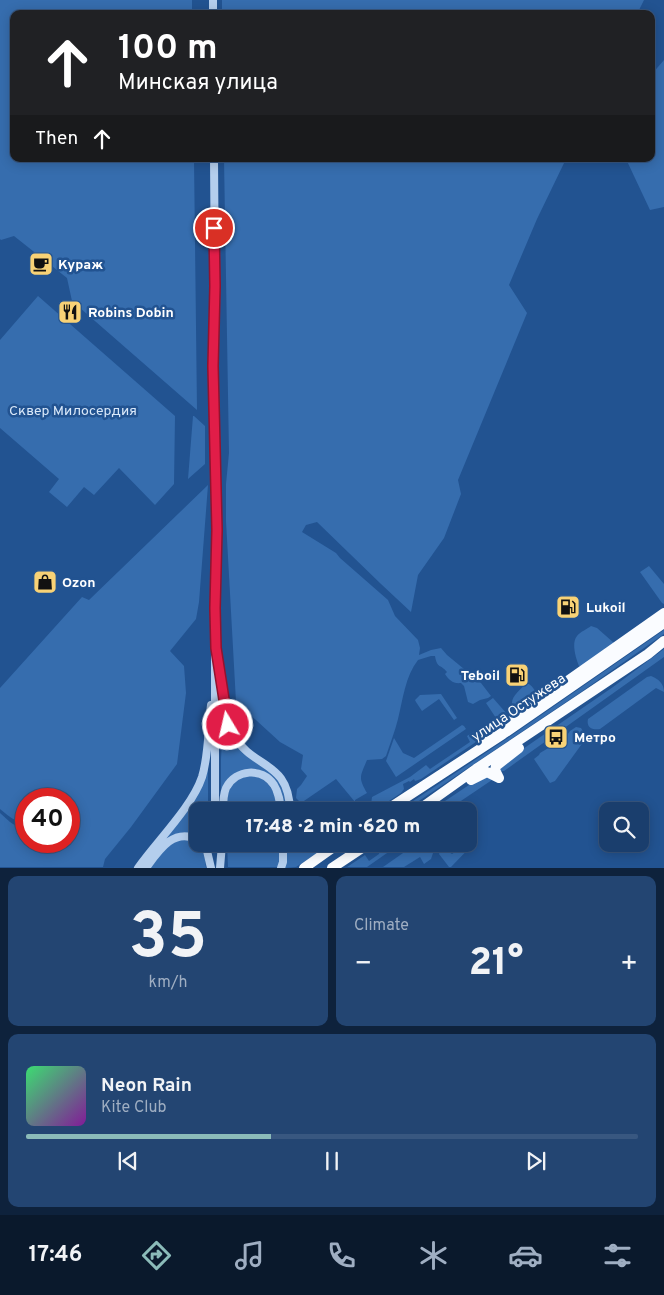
<!DOCTYPE html>
<html lang="en">
<head>
<meta charset="utf-8">
<style>
  body { margin:0; font-family:Overpass,sans-serif; background:#234572; color:#f1f3f6; height:100vh; display:flex; flex-direction:column; font-size:19px; white-space:nowrap }
  * { box-sizing:border-box; margin:0 }
  p { font-size:16px; color:#9faec2 }
  .icon { flex:none; width:28px; height:28px; fill:none; stroke:currentColor; stroke-width:2; stroke-linecap:round; stroke-linejoin:round }
  .map { position:relative; height:868px; overflow:hidden }
  .side { display:flex; flex-direction:column; gap:8px; padding:8px; background:#0e223c; flex:1 }
  .side>* { flex:none }
  .top-card { position:absolute; left:10px; top:10px; width:645px; height:152px; border-radius:10px; box-shadow:0 2px 12px #0003,0 0 0 1px #385780; background:#202124; color:#fff; overflow:hidden }
  .buttons { position:absolute; left:599px; top:802px; display:grid; gap:10px }
  .buttons a { display:grid; place-items:center; width:50px; height:50px; border-radius:10px; background:#1a3e6d; box-shadow:0 2px 12px #0003,0 0 0 1px #385780; font-size:25px }
  .speed { position:absolute; left:15px; top:788px; display:flex; gap:10px; font-size:25px; font-weight:700; text-align:center }
  .speed>* { display:grid; place-content:center; width:65px; height:65px; border-radius:50%; background:#1a3e6d; box-shadow:0 2px 12px #0003,0 0 0 1px #385780; line-height:1 }
  .speed .limit { border:8px solid #d22; background:#fff; color:#111 }
  .pin { position:absolute; display:grid; place-items:center; width:42px; height:42px; color:#fff; margin:-21px; border:2px solid #fff; border-radius:50%; box-shadow:0 1px 5px #0007 }
  .me { position:absolute; width:55px; margin:-28px; rotate:351deg; stroke-linejoin:round; filter:drop-shadow(0 0 4px #0008) }
  .turn { display:flex; align-items:center; gap:18px; height:105px; padding:0 25px; font-size:22px }
  .turn .icon { width:65px; height:65px; stroke-width:2.5 }
  .turn b { display:block; font-size:35px; line-height:42px }
  .then { display:flex; align-items:center; height:48px; padding:0 25px; background:#0003; gap:10px; font-size:19px }
  .big { font-size:38px; font-weight:800; line-height:1.1 }
  .side .card { flex:1; display:flex; flex-direction:column; justify-content:center; gap:8px; min-width:0; padding:0 18px; border-radius:10px; background:#234572 }
  .side .dial { align-items:center; gap:0 }
  .dial b { font-size:65px; line-height:1 }
  .song { display:flex; align-items:center; gap:15px }
  .cover { width:60px; height:60px; border-radius:8px; background:linear-gradient(135deg,hsl(140 70% 55%),hsl(290 70% 35%)) }
  .played { height:5px; border-radius:2px; background:linear-gradient(90deg,#8bbbb9 40%,#385780 40%) }
  .keys { display:flex; justify-content:space-around; direction:ltr }
  .heat { display:flex; justify-content:space-between; align-items:center; font-size:28px; direction:ltr }
  .side .tiles { flex:1; display:grid; gap:8px; grid-template-columns:1fr 1fr }
  .card:last-child { grid-column:span 2 }
  .trip { position:absolute; left:189px; top:802px; width:288px; height:50px; border-radius:10px; background:#1a3e6d; box-shadow:0 2px 12px #0003,0 0 0 1px #385780; font-weight:800; line-height:50px; text-align:center }
  .menu { display:flex; height:80px; justify-content:space-around; align-items:center; background:#0a192c; color:#9faec2 }
  .menu .icon { width:35px; height:35px }
  .menu .current { color:#8bbbb9 }
  .menu b { font-size:22px; color:#f1f3f6 }
  .map>svg:first-child { display:block }
  .green { fill:#366dae }
  .lines { fill:none; stroke-linecap:round; stroke-linejoin:round }
  .minor { stroke:#b4ceed; stroke-width:8 }
  .major { stroke:#fafcff; stroke-width:10 }
  .route-casing { stroke:#92132f; stroke-width:12 }
  .route { stroke:#e11d48; stroke-width:9 }
  .labels { text-anchor:middle; stroke-width:5; stroke-linejoin:round; paint-order:stroke }
  .poi-label { font-size:14px; font-weight:bold; fill:#fff; stroke:#225391; text-anchor:start }
  .park-label { font-size:14px; fill:#d9e8f9; stroke:#225391 }
  .street-label { font-size:14px; fill:#fff; stroke:#225391 }
</style>
</head>
<body>
<div class="map">
<svg width="664" height="868" viewBox="0 0 664 868">
  <rect width="100%" height="100%" fill="#225391"/>
  <!-- green -->
  <path class="green" d="M0,0H192V14H14V159H194L197,410L72,301L67,278L14,236L1,240L0,239Z
    M222,0H644L637,14H222Z
    M664,60V207L650,210L626,159H651V75Z
    M224,159H566L537,219L509,285L527,313L458,480L461,494L444,538L418,575L411,612L381,584L317,522L306,525L302,532L336,553L340,558L388,600L395,616L418,640L420,648L419,655L431,650L441,648L447,655L481,683L491,696L488,698L480,700L473,704L468,702L464,686L461,683C453,684 449,680 445,674L447,672C441,664 437,669 435,656H431L418,660C405,677 403,699 398,719C395,731 390,744 386,756L382,759L367,760C360,777 358,777 367,793L355,800V802L336,779L301,803L296,798L297,789L301,785L307,776L301,769L303,755L280,742L236,702L226,521V484L229,453Z
    M38,296L175,416L174,484L155,505L119,468L94,495L84,487L67,507L49,492L59,479L0,428V340Z
    M193,416H194L205,426V464L188,479Z
    M208,485L199,602L196,619L170,651L184,666L186,693L177,764L131,827L105,859L103,867H0V813L10,822L19,828L26,826V841H69V799H26V820C15,824 8,815 0,809V688L82,597L89,600Z
    M649,566L664,584V604L662,603L640,572Z
    M591,626L597,628L614,643L585,666H579C576,659 571,643 577,636C580,632 587,629 591,626Z
    M664,630V634L581,692L404,811H398L508,738Z
    M664,649V657L504,771H499L501,764L613,687Z
    M651,676C659,679 664,684 664,692L656,688L600,729C593,730 586,728 588,719L647,677Z
    M526,684H529C533,687 537,692 537,698L520,710C502,705 519,690 526,684Z
    M441,694L457,718L454,720L439,699L422,711L416,702L415,700L420,695Z
    M493,698L507,714L498,721L486,703Z
    M223,717L225,726L272,772L283,787L287,811H284L264,772C243,762 234,779 221,793V759Z
    M491,721L494,723L493,729L473,744L421,779L415,781L414,779L410,782L409,781L403,784L404,789L401,793L374,811H348L356,806L362,803L366,808L371,805L372,797L410,777L426,765L430,769L470,742L467,736Z
    M462,725L464,726L466,729L396,777L386,761L394,738L403,753L414,758Z
    M576,727L581,728L584,733V741L555,781L550,783L534,759L539,755L540,753L565,738L570,731Z
    M208,765V811H198L197,837L184,832L174,835L142,864L175,825Z
    M246,775C251,776 258,776 262,779C273,785 277,800 278,811H225L228,793L233,783Z
    M484,775L492,780L446,811H430Z
    M187,838C201,846 205,851 206,868H150L165,848L175,840Z
    M476,838L478,839L451,867H449L439,854L443,844H454L446,850L452,854Z
    M227,844H279L280,861L278,867H228Z
    M285,844H299L306,847L325,848L296,867L284,868Z
    M381,844H400L367,867H347L365,855L369,861L379,854L380,849L379,847H376Z
    M416,844H436L431,859L424,864L420,857L404,867H383Z"/>
  <g class="lines">
    <!-- minor -->
    <path class="minor" d="M213,0V14
      M214,159L215,285L213,366L217,530L215,607V811
      M219,667C221,679 223,690 225,702C226,713 227,725 233,735C254,770 289,760 290,811
      M223,811C223,804 223,795 226,788C236,769 262,767 274,785C279,793 280,802 281,811
      M202,844L207,851L211,868
      M305,844L316,846L328,844
      M138,868C157,841 192,807 202,777C209,754 208,728 211,705
      M146,868C159,850 174,827 198,840
      M220,868L222,844
      M281,868L283,862V844"/>
    <!-- major -->
    <path class="major" d="M485,739L664,613
      M499,778L495,770L496,766L519,748
      M471,780L487,772L499,778
      M385,811L503,734L664,623
      M417,811L476,769L648,654L664,641
      M304,868L338,844
      M332,868L368,844"/>
  </g>
  <g class="lines">
    <!-- route casing -->
    <g class="route-casing">
      <path id="route" d="M214,228L215,286L213,366L217,530L215,608L216,648L228,725"/>
    </g>
    <!-- route -->
    <use href="#route" class="route"/>
  </g>
  <!-- icons -->
  <defs>
    <g id="cafe-square" transform="scale(1.25)"><rect x="-9" y="-9" width="18" height="18" rx="4" fill="#f8d276" stroke="#225391"/><path d="M-5.5-4.5H6V0H3Q3 3.5 0 3.5H-2.5Q-5.5 3.5-5.5 0ZM3-3.2v2h1.7v-2ZM-6 4.5H4V6H-6Z" fill="#111"/></g>
    <g id="restaurant-square" transform="scale(1.25)"><rect x="-9" y="-9" width="18" height="18" rx="4" fill="#f8d276" stroke="#225391"/><path d="M-5-6h1v4h1v-4h1v4h1v-4h1v5L-1.5 .5V6h-2V.5L-5-1ZM5-6V6H3V1.5H1.5Q1.5-4 5-6Z" fill="#111"/></g>
    <g id="shop-square" transform="scale(1.25)"><rect x="-9" y="-9" width="18" height="18" rx="4" fill="#f8d276" stroke="#225391"/><path d="M-5-2.5h2.3a2.7 3.5 0 0 1 5.4 0H5L5.5 6h-11ZM-1.5-2.5h3a1.5 2.3 0 0 0-3 0Z" fill="#111"/></g>
    <g id="fuel-square" transform="scale(1.25)"><rect x="-9" y="-9" width="18" height="18" rx="4" fill="#f8d276" stroke="#225391"/><path d="M-5.5-6h7V0h2V4h1.3V-2.5L3-4.5l.8-.8L6-3V5H2.5V1h-1V6h-7ZM-4.2-4.7v3.2H.2V-4.7Z" fill="#111"/></g>
    <g id="bus-square" transform="scale(1.25)"><rect x="-9" y="-9" width="18" height="18" rx="4" fill="#f8d276" stroke="#225391"/><path d="M-5-6H5V4H4V6H2V4H-2V6H-4V4H-5ZM-3.5-4V0h7V-4ZM-3.5 1.2v1.5H-2V1.2ZM2 1.2v1.5H3.5V1.2Z" fill="#111"/></g>
  </defs>
  <g fill-rule="evenodd">
    <use href="#cafe-square" x="41" y="264"/>
    <use href="#restaurant-square" x="70" y="312"/>
    <use href="#shop-square" x="45" y="582"/>
    <use href="#fuel-square" x="568" y="607"/>
    <use href="#fuel-square" x="517" y="675"/>
    <use href="#bus-square" x="556" y="737"/>
  </g>
  <g class="labels">
    <!-- poi labels -->
    <g class="poi-label">
      <text x="58" y="269">Кураж</text>
      <text x="88" y="317">Robins Dobin</text>
      <text x="62" y="587">Ozon</text>
      <text x="586" y="612">Lukoil</text>
      <text x="500" y="680" text-anchor="end">Teboil</text>
      <text x="574" y="742">Метро</text>
    </g>
    <!-- park labels -->
    <g class="park-label">
      <text x="73" y="415">Сквер Милосердия</text>
    </g>
    <!-- street labels -->
    <g class="street-label">
      <text transform="translate(518 707) rotate(-34)" y="5">улица Остужева</text>
    </g>
  </g>
</svg>
<div class="buttons">
<a><svg class="icon" aria-label="search" viewBox="0 0 24 24"><circle cx="10" cy="10" r="6"/><path d="M15 15l6 6"/></svg></a>
</div>
<div class="speed"><div class="limit">40</div></div>
<div class="pin" style="left:214px;top:228px;background:#d93025"><svg class="icon" aria-label="arrive" viewBox="0 0 24 24"><path d="M6 21V4h12l-3 4 3 4H6"/></svg></div>
<svg class="me" style="left:228px;top:725px" viewBox="-20 -20 40 40"><circle r="17" fill="#e11d48" stroke="#fff" stroke-width="3"/><path d="M0-11L8 9 0 5-8 9z" fill="#fff"/></svg>
<div class="trip">17:48 · 2 min · 620 m</div>
<div class="top-card">
<div class="turn"><svg class="icon" aria-label="ahead" viewBox="0 0 24 24"><path d="M12 20V5M6 11l6-6 6 6"/></svg><div><b>100 m</b>Минская улица</div></div>
<div class="then">Then<svg class="icon" aria-label="ahead" viewBox="0 0 24 24"><path d="M12 20V5M6 11l6-6 6 6"/></svg></div>
</div>
</div>
<section class="side">
<div class="tiles">
<div class="card dial"><b>35</b><p>km/h</p></div>
<div class="card"><p>Climate</p>
<div class="heat"><a>−</a><b class="big">21°</b><a>+</a></div>
</div>
<div class="card">
<div class="song"><i class="cover"></i><div><b>Neon Rain</b><p>Kite Club</p></div></div>
<div class="played"></div>
<div class="keys"><svg class="icon" aria-label="previous" viewBox="0 0 24 24"><path d="M18 5L8 12l10 7zM5 5v14"/></svg><svg class="icon" aria-label="pause" viewBox="0 0 24 24"><path d="M8 5v14M16 5v14"/></svg><svg class="icon" aria-label="next" viewBox="0 0 24 24"><path d="M6 5l10 7-10 7zM19 5v14"/></svg></div>
</div>
</div>
</section>
<nav class="menu">
<b>17:46</b>
<svg class="icon current" aria-label="directions" viewBox="0 0 24 24"><path d="M12 3l9 9-9 9-9-9zM9 14v-3h6M13 9l2 2-2 2"/></svg>
<svg class="icon" aria-label="music" viewBox="0 0 24 24"><path d="M9 18V5l10-2v13"/><circle cx="6" cy="18" r="3"/><circle cx="16" cy="16" r="3"/></svg>
<svg class="icon" aria-label="phone" viewBox="0 0 24 24"><path d="M5 4h4l2 5-3 2q2 4 5 5l2-3 5 2v4C11 20 4 13 5 4z"/></svg>
<svg class="icon" aria-label="climate" viewBox="0 0 24 24"><path d="M12 3v18M4 7l16 10M4 17L20 7"/></svg>
<svg class="icon" aria-label="car" viewBox="0 0 24 24"><path d="M5 17H2v-5l4-1 3-4h7l3 4 3 1v5h-3M9 17h6M6 11h13"/><circle cx="7" cy="17" r="2"/><circle cx="17" cy="17" r="2"/></svg>
<svg class="icon" aria-label="filters" viewBox="0 0 24 24"><path d="M4 7h16M4 17h16"/><circle cx="9" cy="7" r="2"/><circle cx="15" cy="17" r="2"/></svg>
</nav>
</body>
</html>
